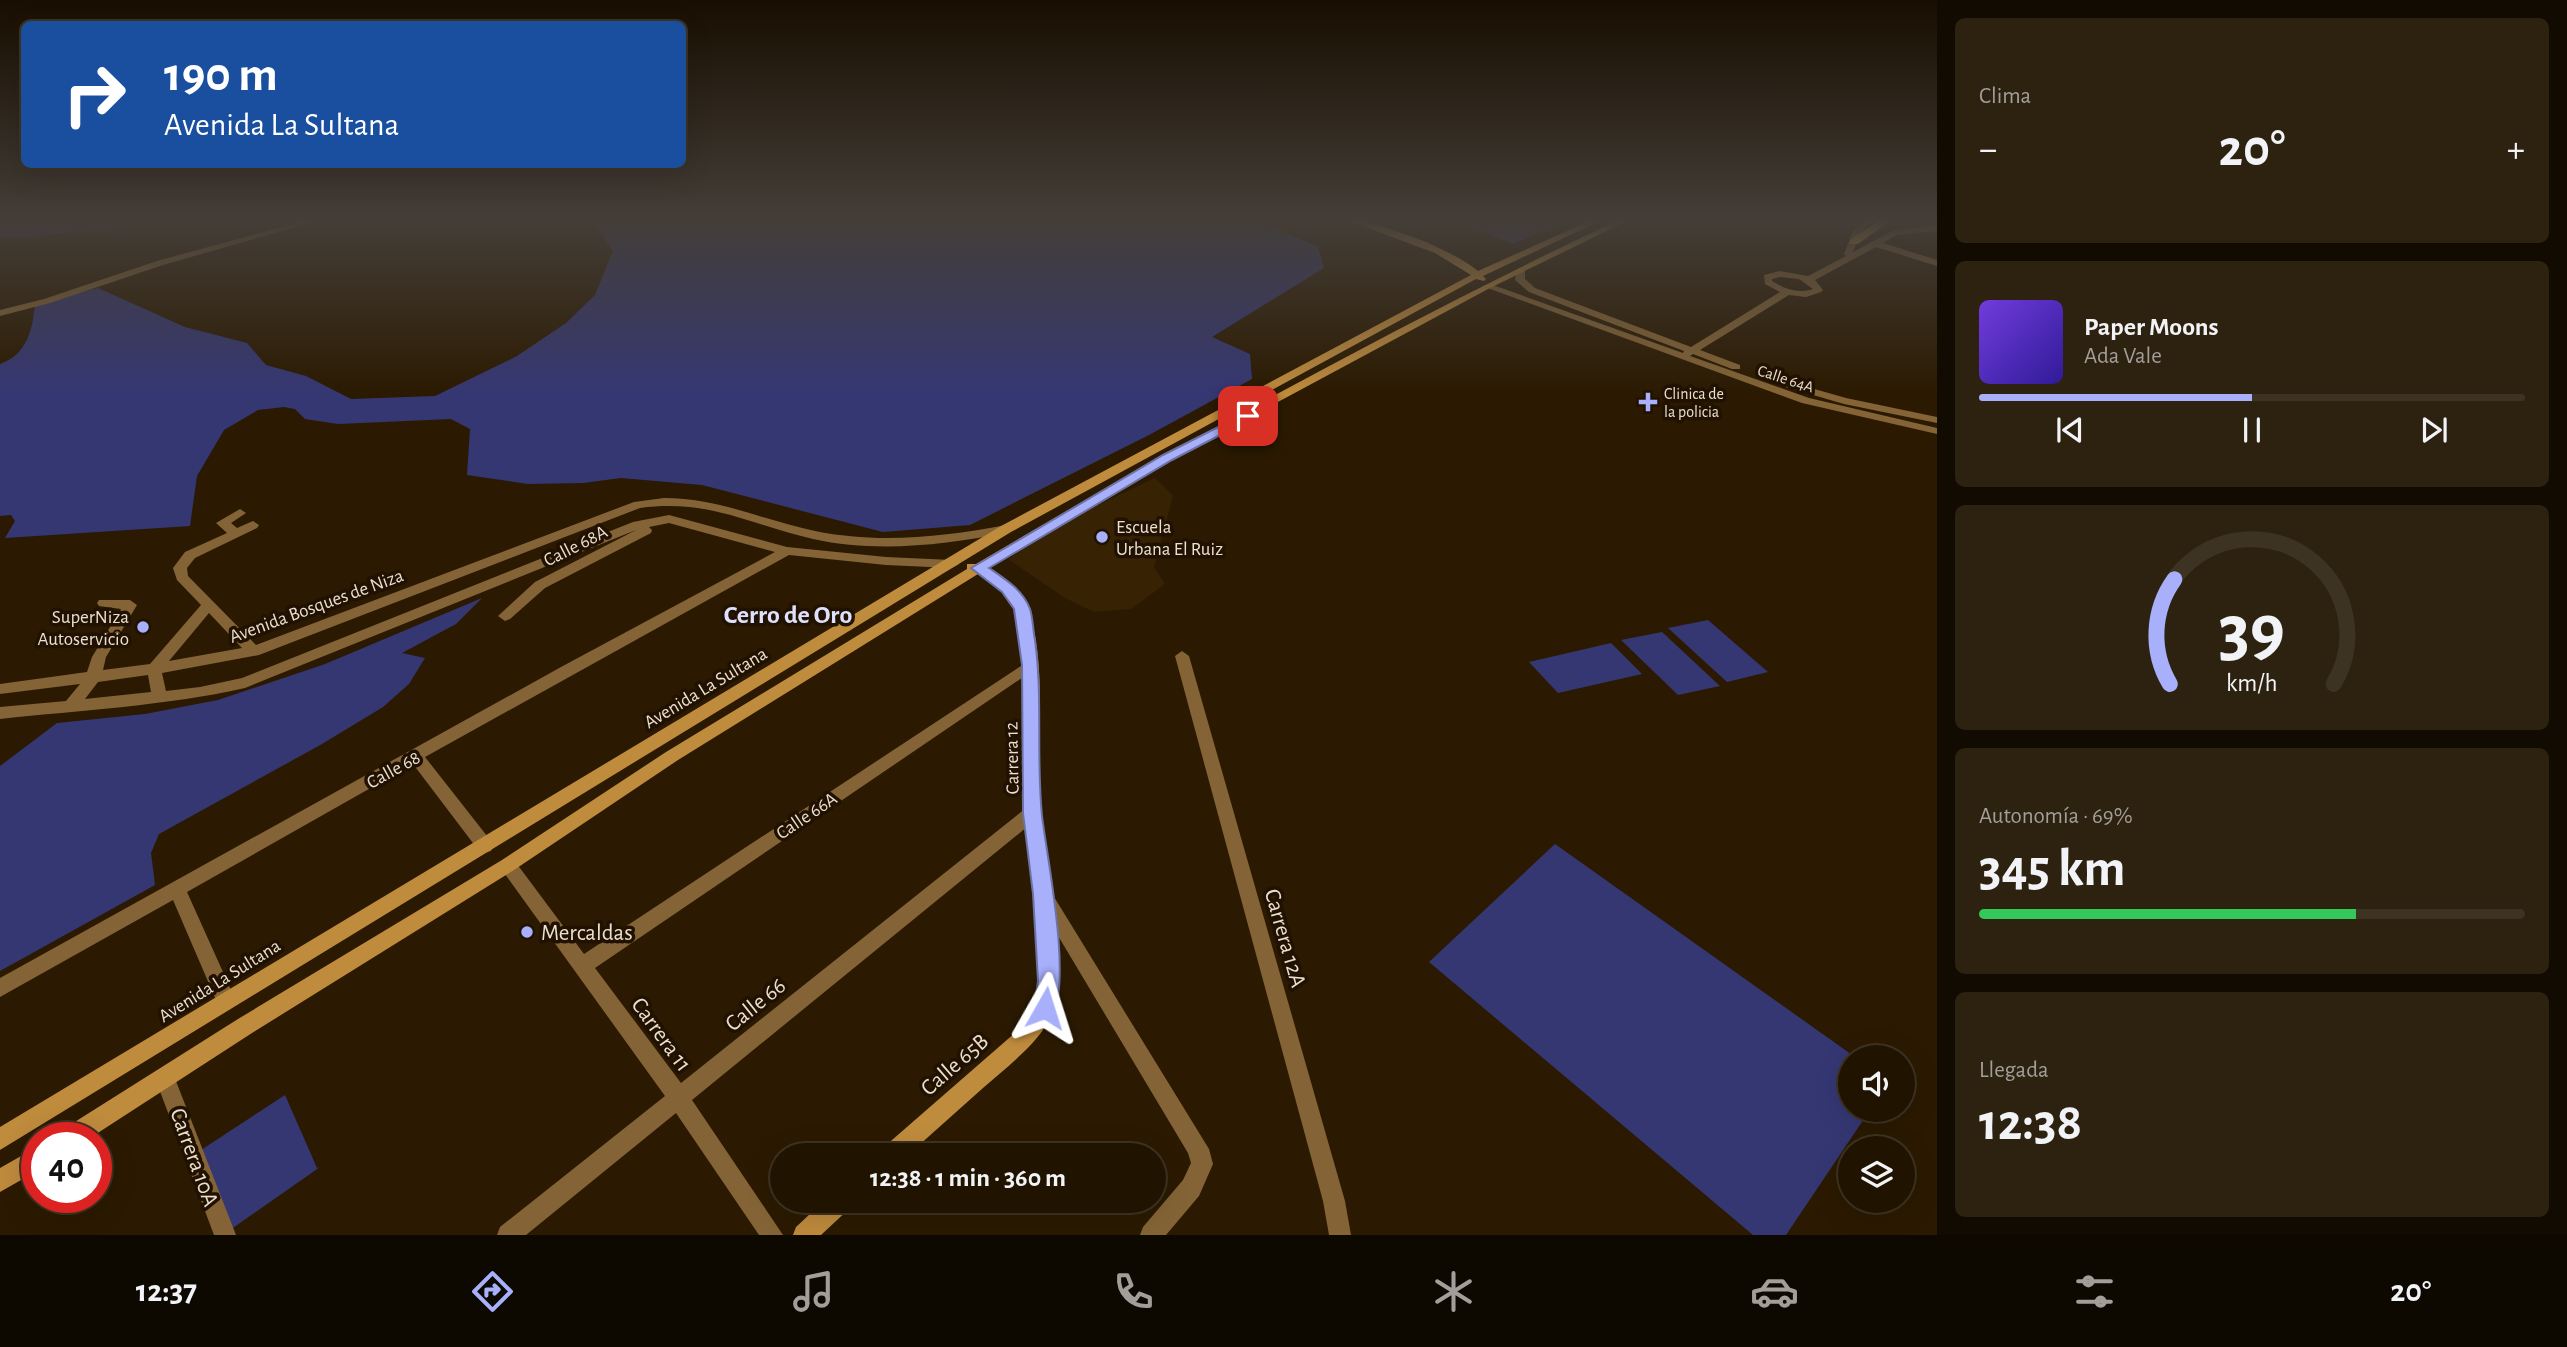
<!DOCTYPE html>
<html lang="es">
<head>
<meta charset="utf-8">
<style>
  body { margin:0; font-family:"Alegreya Sans",sans-serif; background:#2d2110; color:#f1f3f6; height:100vh; display:flex; flex-direction:column; font-size:26px; white-space:nowrap }
  * { box-sizing:border-box; margin:0 }
  p { font-size:23px; color:#a29e99 }
  .icon { flex:none; width:38px; height:38px; fill:none; stroke:currentColor; stroke-width:2; stroke-linecap:round; stroke-linejoin:round }
  .map { position:relative; flex:1; overflow:hidden }
  .details { display:flex; flex-direction:column; gap:18px; padding:18px; background:#120b01; width:630px }
  .details>* { flex:none }
  .hud { position:absolute; left:21px; top:21px; width:665px; height:147px; border-radius:10px; box-shadow:0 7px 28px #0002,0 0 0 2px #3d3323; background:#1a4fa0; color:#fff; overflow:hidden }
  .controls { position:absolute; left:1838px; top:1045px; display:grid; gap:14px }
  .controls a { display:grid; place-items:center; width:77px; height:77px; border-radius:50%; background:#201401; box-shadow:0 7px 28px #0002,0 0 0 2px #3d3323; font-size:35px }
  .speed { position:absolute; left:21px; top:1122px; display:flex; gap:14px; font-size:35px; font-weight:700; text-align:center }
  .speed>* { display:grid; place-content:center; width:91px; height:91px; border-radius:50%; background:#201401; box-shadow:0 7px 28px #0002,0 0 0 2px #3d3323; line-height:1 }
  .speed .limit { border:10px solid #d22; background:#fff; color:#111 }
  .pin { position:absolute; display:grid; place-items:center; width:60px; height:60px; color:#fff; margin:-30px; border-radius:14px; box-shadow:0 4px 10px #0006 }
  .me { position:absolute; width:77px; margin:-38px; rotate:6deg; stroke-linejoin:round; filter:drop-shadow(0 0 5px #0008) }
  .turn { display:flex; align-items:center; gap:24px; height:147px; padding:0 28px; font-size:32px }
  .turn .icon { width:91px; height:91px; stroke-width:2.5 }
  .turn b { display:block; font-size:49px; line-height:60px }
  .big { font-size:52px; font-weight:700; line-height:1.1 }
  .details .widget { flex:1; display:flex; flex-direction:column; justify-content:center; gap:10px; min-width:0; padding:0 24px; border-radius:10px; background:#2d2110 }
  .details .dial { align-items:center; gap:0 }
  .dial svg { height:182px; overflow:visible; fill:none; stroke:#3d3323; stroke-width:7; stroke-linecap:round; text-anchor:middle }
  .dial text { fill:#f1f3f6; stroke:none }
  .song { display:flex; align-items:center; gap:21px }
  .cover { width:84px; height:84px; border-radius:10px; background:linear-gradient(135deg,hsl(260 70% 55%),hsl(250 70% 35%)) }
  .played { height:7px; border-radius:4px; background:linear-gradient(90deg,#a8b0fc 50%,#3d3323 50%) }
  .keys { display:flex; justify-content:space-around; direction:ltr }
  .heat { display:flex; justify-content:space-between; align-items:center; font-size:38px; direction:ltr }
  .charge { height:10px; border-radius:5px; background:linear-gradient(90deg,#34c759 69%,#3d3323 0) }
  .trip { position:absolute; left:770px; top:1143px; width:396px; height:70px; border-radius:35px; background:#201401; box-shadow:0 7px 28px #0002,0 0 0 2px #3d3323; font-weight:700; line-height:70px; text-align:center }
  .tabs { display:flex; height:112px; justify-content:space-around; align-items:center; background:#0d0800; color:#a29e99 }
  .tabs .icon { width:49px; height:49px }
  .tabs .current { color:#a8b0fc }
  .tabs b { font-size:32px; color:#f1f3f6 }
  main { display:flex; flex:1; min-height:0 }
  .map>svg:first-child { display:block }
  .built { fill:#372204 }
  .green { fill:#353773 }
  .lines { fill:none; stroke-linecap:round; stroke-linejoin:round }
  .street { fill:#846436; fill-rule:evenodd }
  .secondary { fill:#bf8b3d; fill-rule:evenodd }
  .primary { fill:#edaa3f; fill-rule:evenodd }
  .route { fill:#a8b0fc; stroke:#6d72a4; stroke-width:2 }
  .poi-dot { fill:#a8b0fc; stroke:#211100; stroke-width:2.5 }
  .labels { text-anchor:middle; stroke-width:7; stroke-linejoin:round; paint-order:stroke }
  .far-street-label { font-size:16px; fill:#eadfd0; stroke:#211100 }
  .far-poi-label { font-size:16px; fill:#eadfd0; stroke:#211100; text-anchor:start }
  .poi-label { font-size:19px; fill:#eadfd0; stroke:#211100; text-anchor:start }
  .street-label { font-size:19px; fill:#eadfd0; stroke:#211100 }
  .near-poi-label { font-size:23px; fill:#eadfd0; stroke:#211100; text-anchor:start }
  .near-street-label { font-size:23px; fill:#eadfd0; stroke:#211100 }
  .district-label { font-size:26px; font-weight:bold; fill:#dde1fe; stroke:#211100 }
</style>
</head>
<body>
<main>
<div class="map">
<svg width="1937" height="1235" viewBox="0 0 1937 1235">
  <rect width="100%" height="100%" fill="#2b1a01"/>
  <!-- built -->
  <path class="built" d="M1155,478L1173,496L1154,567L1165,584L1131,609L1094,612L1065,598L1008,559L1081,513Z"/>
  <!-- green -->
  <path class="green" d="M0,221H138L112,228L16,238L0,236Z
    M592,221H1260L1318,247L1324,268L1212,337L1250,354L1252,379L1149,435L970,525L883,532L702,485L621,478L583,483L528,484L467,475L470,429L451,419L338,424L305,419L295,409L284,407L258,410L224,430L197,476L190,526L5,538L15,521L11,515L0,516V364C27,355 33,329 35,303L98,288L185,327L247,343L266,365L306,376L351,399L435,396L517,356L566,323L595,295L613,251Z
    M1458,221H1551L1558,224L1513,244Z
    M482,598L456,624L402,653L425,658L409,684L383,707L322,744L159,834L151,853L155,885L0,971V766L57,723L145,714L218,700L325,664Z
    M1708,620L1768,672L1727,682L1668,628Z
    M1662,632L1720,686L1678,695L1621,640Z
    M1611,643L1642,674L1558,693L1529,662Z
    M1555,844L1855,1057H1850V1110H1870L1786,1235H1753L1429,962Z
    M285,1095L317,1168L320,1167L230,1230L198,1152Z"/>
  <g class="lines">
    <!-- street -->
    <path class="street" d="M303,221H317L163,265L50,303L0,316V310L44,299L157,261Z
      M1864,221H1873L1861,232L1853,252L1892,231L1937,225V231L1897,235L1883,243L1937,260V266L1876,247L1815,280L1823,290L1821,292L1806,297L1789,295L1700,350L1740,365V369H1732L1693,354L1690,356L1809,398L1937,428V434L1802,403L1482,286L1490,284L1683,353L1684,351L1529,292L1515,280L1517,269L1525,267V279L1535,288L1691,347L1780,292L1765,284L1764,275L1780,271L1808,276L1846,256L1844,254L1853,231ZM1780,277L1799,279L1813,289C1798,294 1785,289 1772,281V279Z
      M1779,379L1846,398L1937,417V423L1844,404L1775,384V380Z
      M664,498C719,498 762,520 815,531C878,544 943,537 1006,525L1012,529L1006,533C943,545 877,553 813,539C748,524 710,499 640,508L259,655L162,673L166,691L200,687L242,678L633,522L669,515L787,547L886,557L952,560L959,564L952,568L886,565L789,555L425,757L491,841L494,846L491,851L485,853L479,851L413,764L187,892L236,1001L233,1007L226,1010L219,1007L173,900L0,997V978L561,667L775,552L669,523L649,527L652,530L651,533L545,588L510,619L505,621L498,616L535,582L636,530L245,688C165,706 82,710 0,719V707L66,701L80,684L0,694V684L87,672L92,657L121,609L99,606L97,603L99,600H130L137,605L106,657L103,670L150,664L201,605L177,580L173,568L185,552L227,533L216,523L240,509L246,513L231,523L237,528L253,521L259,525L257,528L195,558L187,568L188,576L256,645L634,502ZM209,613L242,648L169,661ZM148,675L151,692L85,699L98,682Z
      M1182,651L1189,656L1345,1201L1351,1235H1329L1323,1201L1175,656Z
      M1030,660L1035,661L1037,665L1035,669L595,968L681,1083L1026,808L1032,806L1038,808L1040,813L1038,818L692,1100L783,1235H759L676,1113L526,1235H497L500,1227L665,1096L502,870L499,865L502,860L508,858L514,860L584,954Z
      M1045,890L1051,892L1209,1149L1213,1164L1199,1196L1166,1235H1140L1143,1227L1183,1180L1191,1163L1188,1153L1039,904L1036,898L1039,892Z
      M165,1068L172,1071L236,1235H214L155,1078L158,1071Z"/>
    <!-- secondary -->
    <path class="secondary" d="M1349,221C1381,221 1453,250 1478,271L1589,221H1600L1483,276L1486,279L1484,281L1476,279L1011,532L0,1150V1127L1001,526L1471,275L1435,253Z
      M1616,221H1627L1490,288L1172,459L988,568C1006,577 1025,593 1030,613C1048,679 1035,748 1041,814C1045,865 1070,964 1054,1010C1043,1040 1007,1067 983,1088C958,1110 933,1133 908,1155H881L884,1147L1016,1032L1036,1004L1038,993L1037,926L1024,813V686L1021,636L1016,611L1011,600L998,587L978,574L678,760L514,870L252,1033L90,1138H60L62,1130L238,1019L502,860L666,752L967,569V564H976C1185,442 1397,325 1616,221Z
      M37,1147V1171L0,1192V1168Z
      M825,1200H853L850,1208L821,1235H793L796,1227Z"/>
    <!-- primary -->
    <path class="primary" d="M1878,221H1890L1858,244H1850V240Z"/>
  </g>
  <!-- sky -->
  <linearGradient id="sky" x2="0" y2="1"><stop stop-color="#180e01"/><stop offset="0.56" stop-color="#443e38"/><stop offset="1" stop-color="#443e38" stop-opacity="0"/></linearGradient>
  <rect width="1937" height="394" fill="url(#sky)"/>
  <!-- route -->
  <path class="route" d="M1248,412L1254,416L1253,418L1172,460L989,568C1005,579 1023,590 1030,609C1033,618 1033,631 1035,640C1043,698 1036,757 1042,816C1048,864 1071,974 1053,1016L1045,1019L1037,1016L1034,1008L1038,981L1033,894L1023,813L1022,665L1014,609L1002,592L971,568L1163,455Z"/>
  <!-- markers -->
  <g class="poi-dot">
    <path d="M1644.5 391.5h7v7h7v7h-7v7h-7v-7h-7v-7h7z"/>
    <circle cx="1102" cy="537" r="7"/>
    <circle cx="143" cy="627" r="7"/>
    <circle cx="527" cy="932" r="7"/>
  </g>
  <g class="labels">
    <!-- far-street labels -->
    <g class="far-street-label">
      <text transform="translate(1786 378) rotate(18)" y="6">Calle 64A</text>
    </g>
    <!-- far-poi labels -->
    <g class="far-poi-label">
      <text x="1664" y="399">Clinica de<tspan x="1664" dy="18">la policia</tspan></text>
    </g>
    <!-- poi labels -->
    <g class="poi-label">
      <text x="1116" y="533">Escuela<tspan x="1116" dy="22">Urbana El Ruiz</tspan></text>
      <text x="129" y="623" text-anchor="end">SuperNiza<tspan x="129" dy="22">Autoservicio</tspan></text>
    </g>
    <!-- street labels -->
    <g class="street-label">
      <text transform="translate(575 545) rotate(-27)" y="7">Calle 68A</text>
      <text transform="translate(316 605) rotate(-20)" y="7">Avenida Bosques de Niza</text>
      <text transform="translate(705 687) rotate(-31)" y="7">Avenida La Sultana</text>
      <text transform="translate(1011 758) rotate(-91)" y="7">Carrera 12</text>
      <text transform="translate(393 769) rotate(-29)" y="7">Calle 68</text>
      <text transform="translate(806 815) rotate(-34)" y="7">Calle 66A</text>
      <text transform="translate(219 980) rotate(-32)" y="7">Avenida La Sultana</text>
    </g>
    <!-- near-poi labels -->
    <g class="near-poi-label">
      <text x="541" y="940">Mercaldas</text>
    </g>
    <!-- near-street labels -->
    <g class="near-street-label">
      <text transform="translate(1286 938) rotate(74)" y="8">Carrera 12A</text>
      <text transform="translate(755 1004) rotate(-39)" y="8">Calle 66</text>
      <text transform="translate(662 1034) rotate(54)" y="8">Carrera 11</text>
      <text transform="translate(954 1064) rotate(-41)" y="8">Calle 65B</text>
      <text transform="translate(195 1157) rotate(70)" y="8">Carrera 10A</text>
    </g>
    <!-- district labels -->
    <g class="district-label">
      <text x="788" y="623">Cerro de Oro</text>
    </g>
  </g>
</svg>
<div class="controls">
<a><svg class="icon" aria-label="sound" viewBox="0 0 24 24"><path d="M4 9h4l5-4v14l-5-4H4zM17 9q2 3 0 6"/></svg></a>
<a><svg class="icon" aria-label="layers" viewBox="0 0 24 24"><path d="M12 4l9 5-9 5-9-5zM3 14l9 5 9-5"/></svg></a>
</div>
<div class="speed"><div class="limit">40</div></div>
<div class="pin" style="left:1248px;top:416px;background:#d93025"><svg class="icon" aria-label="arrive" viewBox="0 0 24 24"><path d="M6 21V4h12l-3 4 3 4H6"/></svg></div>
<svg class="me" style="left:1045px;top:1008px" viewBox="-20 -20 40 40"><path d="M0-17L14 15 0 8-14 15z" fill="#a8b0fc" stroke="#fff" stroke-width="4"/></svg>
<div class="trip">12:38 · 1 min · 360 m</div>
<div class="hud">
<div class="turn"><svg class="icon" aria-label="right" viewBox="0 0 24 24"><path d="M7 20v-9h11M14 6l5 5-5 5"/></svg><div><b>190 m</b>Avenida La Sultana</div></div>
</div>
</div>
<section class="details">
<div class="widget"><p>Clima</p>
<div class="heat"><a>−</a><b class="big">20°</b><a>+</a></div>
</div>
<div class="widget">
<div class="song"><i class="cover"></i><div><b>Paper Moons</b><p>Ada Vale</p></div></div>
<div class="played"></div>
<div class="keys"><svg class="icon" aria-label="previous" viewBox="0 0 24 24"><path d="M18 5L8 12l10 7zM5 5v14"/></svg><svg class="icon" aria-label="pause" viewBox="0 0 24 24"><path d="M8 5v14M16 5v14"/></svg><svg class="icon" aria-label="next" viewBox="0 0 24 24"><path d="M6 5l10 7-10 7zM19 5v14"/></svg></div>
</div>
<div class="widget dial"><svg viewBox="0 0 100 80">
<path d="M14 69A42 42 0 1 1 86 69"/>
<path d="M14 69A42 42 0 0 1 16 23" stroke="#a8b0fc"/>
<text x="50" y="56" font-size="32" font-weight="700">39</text>
<text x="50" y="72" font-size="11">km/h</text>
</svg></div>
<div class="widget"><p>Autonomía · 69%</p><b class="big">345 km</b><div class="charge"></div></div>
<div class="widget"><p>Llegada</p><b class="big">12:38</b></div>
</section>
</main>
<nav class="tabs">
<b>12:37</b>
<svg class="icon current" aria-label="directions" viewBox="0 0 24 24"><path d="M12 3l9 9-9 9-9-9zM9 14v-3h6M13 9l2 2-2 2"/></svg>
<svg class="icon" aria-label="music" viewBox="0 0 24 24"><path d="M9 18V5l10-2v13"/><circle cx="6" cy="18" r="3"/><circle cx="16" cy="16" r="3"/></svg>
<svg class="icon" aria-label="phone" viewBox="0 0 24 24"><path d="M5 4h4l2 5-3 2q2 4 5 5l2-3 5 2v4C11 20 4 13 5 4z"/></svg>
<svg class="icon" aria-label="climate" viewBox="0 0 24 24"><path d="M12 3v18M4 7l16 10M4 17L20 7"/></svg>
<svg class="icon" aria-label="car" viewBox="0 0 24 24"><path d="M5 17H2v-5l4-1 3-4h7l3 4 3 1v5h-3M9 17h6M6 11h13"/><circle cx="7" cy="17" r="2"/><circle cx="17" cy="17" r="2"/></svg>
<svg class="icon" aria-label="filters" viewBox="0 0 24 24"><path d="M4 7h16M4 17h16"/><circle cx="9" cy="7" r="2"/><circle cx="15" cy="17" r="2"/></svg>
<b>20°</b>
</nav>
</body>
</html>
